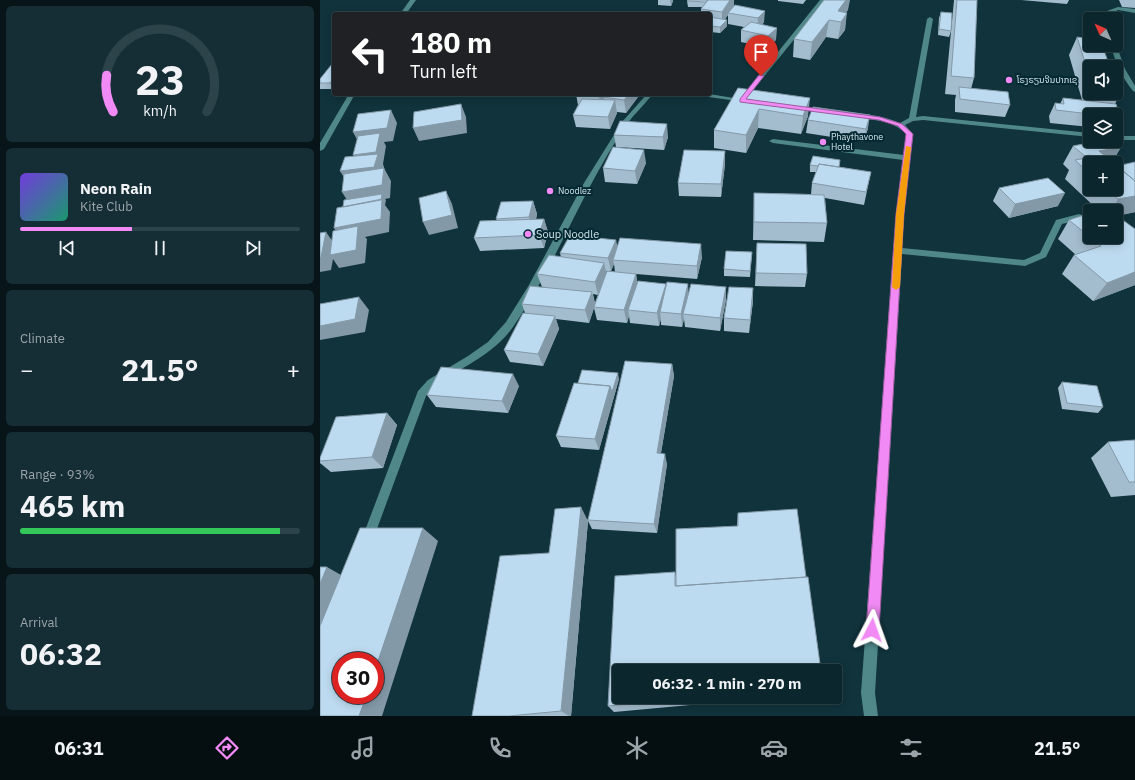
<!DOCTYPE html>
<html lang="en">
<head>
<meta charset="utf-8">
<style>
  body { margin:0; font-family:"IBM Plex Sans","Noto Sans Lao",sans-serif; background:#152e35; color:#f1f3f6; height:100vh; display:flex; flex-direction:column; font-size:15px; white-space:nowrap }
  * { box-sizing:border-box; margin:0 }
  p { font-size:13px; color:#9aa5aa }
  .icon { flex:none; width:22px; height:22px; fill:none; stroke:currentColor; stroke-width:2; stroke-linecap:round; stroke-linejoin:round }
  .map { position:relative; flex:1; overflow:hidden }
  .drawer { display:flex; flex-direction:column; gap:6px; padding:6px; background:#071519; width:320px }
  .drawer>* { flex:none }
  .top-card { position:absolute; left:12px; top:12px; width:380px; height:84px; border-radius:4px; box-shadow:0 2px 10px #0003,0 0 0 1px #2c4349; background:#202124; color:#fff; overflow:hidden }
  .needle { width:26px; rotate:315deg }
  .controls { position:absolute; left:763px; top:12px; display:grid; gap:8px }
  .controls a { display:grid; place-items:center; width:40px; height:40px; border-radius:4px; background:#0c262d; box-shadow:0 2px 10px #0003,0 0 0 1px #2c4349; font-size:20px }
  .speed { position:absolute; left:12px; top:652px; display:flex; gap:8px; font-size:20px; font-weight:700; text-align:center }
  .speed>* { display:grid; place-content:center; width:52px; height:52px; border-radius:50%; background:#0c262d; box-shadow:0 2px 10px #0003,0 0 0 1px #2c4349; line-height:1 }
  .speed .limit { border:6px solid #d22; background:#fff; color:#111 }
  .pin { position:absolute; display:grid; place-items:center; width:34px; height:34px; color:#fff; margin:-41px -17px; border-radius:50% 50% 50% 0; rotate:-45deg; box-shadow:0 0 4px #0007 }
  .pin .icon { rotate:45deg }
  .me { position:absolute; width:44px; margin:-22px; rotate:4deg; stroke-linejoin:round; filter:drop-shadow(0 0 3px #0008) }
  .turn { display:flex; align-items:center; gap:14px; height:84px; padding:0 12px; font-size:18px }
  .turn .icon { width:52px; height:52px; stroke-width:2.5 }
  .turn b { display:block; font-size:28px; line-height:34px }
  .big { font-size:30px; font-weight:700; line-height:1.1 }
  .drawer .widget { flex:1; display:flex; flex-direction:column; justify-content:center; gap:6px; min-width:0; padding:0 14px; border-radius:6px; background:#152e35 }
  .drawer .dial { align-items:center; gap:0 }
  .dial svg { height:104px; overflow:visible; fill:none; stroke:#2c4349; stroke-width:7; stroke-linecap:round; text-anchor:middle }
  .dial text { fill:#f1f3f6; stroke:none }
  .song { display:flex; align-items:center; gap:12px }
  .cover { width:48px; height:48px; border-radius:6px; background:linear-gradient(135deg,hsl(260 70% 55%),hsl(160 70% 35%)) }
  .played { height:4px; border-radius:2px; background:linear-gradient(90deg,#f18af4 40%,#2c4349 40%) }
  .keys { display:flex; justify-content:space-around; direction:ltr }
  .heat { display:flex; justify-content:space-between; align-items:center; font-size:22px; direction:ltr }
  .charge { height:6px; border-radius:3px; background:linear-gradient(90deg,#34c759 93%,#2c4349 0) }
  .trip { position:absolute; left:292px; top:664px; width:230px; height:40px; border-radius:4px; background:#0c262d; box-shadow:0 2px 10px #0003,0 0 0 1px #2c4349; font-weight:700; line-height:40px; text-align:center }
  .dock { display:flex; height:64px; justify-content:space-around; align-items:center; background:#050f12; color:#9aa5aa }
  .dock .icon { width:28px; height:28px }
  .dock .on { color:#f18af4 }
  .dock b { font-size:18px; color:#f1f3f6 }
  main { display:flex; flex:1; min-height:0 }
  .map>svg:first-child { display:block }
  .lines { fill:none; stroke-linecap:round; stroke-linejoin:round }
  .minor { fill:#508889; fill-rule:evenodd }
  .wall { fill:#a3bcce; fill-rule:evenodd }
  .shaded-wall { fill:#8499a8 }
  .building { fill:#bddbf0; stroke:#8499a8 }
  .route { fill:#f18af4; stroke:#9d5a9f }
  .slow { fill:#f59e0b }
  .poi-dot { fill:#f18af4; stroke:#042932; stroke-width:1.5 }
  .labels { text-anchor:middle; stroke-width:4; stroke-linejoin:round; paint-order:stroke }
  .far-poi-label { font-size:9px; fill:#d0e3e9; stroke:#042932; text-anchor:start }
  .poi-label { font-size:11px; fill:#d0e3e9; stroke:#042932; text-anchor:start }
</style>
</head>
<body>
<main>
<section class="drawer">
<div class="widget dial"><svg viewBox="0 0 100 80">
<path d="M14 69A42 42 0 1 1 86 69"/>
<path d="M14 69A42 42 0 0 1 9 41" stroke="#f18af4"/>
<text x="50" y="56" font-size="32" font-weight="700">23</text>
<text x="50" y="72" font-size="11">km/h</text>
</svg></div>
<div class="widget">
<div class="song"><i class="cover"></i><div><b>Neon Rain</b><p>Kite Club</p></div></div>
<div class="played"></div>
<div class="keys"><svg class="icon" aria-label="previous" viewBox="0 0 24 24"><path d="M18 5L8 12l10 7zM5 5v14"/></svg><svg class="icon" aria-label="pause" viewBox="0 0 24 24"><path d="M8 5v14M16 5v14"/></svg><svg class="icon" aria-label="next" viewBox="0 0 24 24"><path d="M6 5l10 7-10 7zM19 5v14"/></svg></div>
</div>
<div class="widget"><p>Climate</p>
<div class="heat"><a>−</a><b class="big">21.5°</b><a>+</a></div>
</div>
<div class="widget"><p>Range · 93%</p><b class="big">465 km</b><div class="charge"></div></div>
<div class="widget"><p>Arrival</p><b class="big">06:32</b></div>
</section>
<div class="map">
<svg width="815" height="716" viewBox="0 0 815 716">
  <rect width="100%" height="100%" fill="#10333c"/>
  <g class="lines">
    <!-- minor -->
    <path class="minor" d="M90,0H96L86,14H80Z
      M500,0H506L425,100V102L374,95L373,94H389L420,99Z
      M798,7L815,9V13L798,10L792,13L793,19H787V11Z
      M610,17L613,19L596,117L603,116L770,133V137L603,120L593,121L585,125L593,134L584,214L582,248L704,260L720,253L736,220L759,214L770,218V224L759,220L742,224L726,257L705,266L582,254L555,693L558,716H544L541,693L576,214L583,160L453,143L449,141L453,139L584,155L586,134C573,120 554,120 536,118L533,116C540,110 571,119 580,123L589,118L607,19Z
      M796,44L805,69L815,86V92L813,91C802,77 795,63 791,45Z
      M29,94H35L4,149L0,151V143Z
      M327,94H333C325,104 315,113 307,124C263,188 237,263 193,327C169,361 132,368 106,396L51,545L47,547L43,545L41,541L98,391L108,380L148,356L168,342L186,322L209,285L264,183L302,122Z
      M796,136H815V140H796Z"/>
  </g>
  <!-- wall -->
  <path class="wall" d="M338,0H353V1L351,6L338,5Z
    M414,0V7L415,5L444,22L442,25L456,40L447,48L421,42V30L424,27L408,24V15L404,20H407V26L400,33L390,32V14H381V9L382,7H368L367,1Z
    M458,0H486L483,4L458,1Z
    M634,0H657L654,78L651,89L690,105L685,117L635,112V100L636,95L625,94Z
    M701,0H749L747,4Z
    M799,0H815V8L802,7Z
    M528,10L526,12L525,30L518,39L506,37L490,60L473,57L474,39Z
    M621,12L631,31L629,37L618,35L619,18Z
    M757,37L770,67V93H796L800,94L795,104L800,117L796,125V115H770V127L730,123L729,116L735,103L740,104L743,98L762,100L749,55Z
    M14,64L13,89H0V79Z
    M418,88L488,116L481,134L438,128L426,153L394,148V130Z
    M256,94H318V97L306,113L297,112V113L290,129L256,127L253,115L258,105Z
    M488,120L548,128L544,142L486,133Z
    M294,135L348,137L344,150L297,147L326,163L317,184L285,182L283,168L296,147Z
    M753,146L801,147L792,162L770,163V189H796L815,212L797,216L815,285L773,301L742,274L754,255H756L738,239L749,220L778,210L745,179L749,170L743,164Z
    M405,151V164L401,197L359,196L358,183Z
    M490,165L519,167L551,172L544,205L505,198L507,223L504,242L433,240L434,193L491,194L492,183L496,172H490Z
    M679,188L738,206L689,218L673,201Z
    M213,201L217,214L216,219H224L228,232L224,248L160,251L154,238L177,220L176,219Z
    M437,243L487,274L485,287L435,286Z
    M297,246L382,257L377,279L316,274L317,281L346,287L369,294L406,300L400,331L365,327L364,319L362,327L341,325V319L339,326L310,323L309,316L307,323L277,320L274,308L269,323L236,319L239,329L223,366L190,362L184,350L205,313L202,304L229,288L222,287L217,274L241,257L240,253ZM294,264L295,272L286,273V271H291ZM273,294L278,295L275,303Z
    M432,252L430,277L404,276V269Z
    M433,301L429,333L404,331V318Z
    M352,364L354,376L341,453L347,464L337,533L272,529L268,521L251,716H152L229,553L268,519Z
    M299,379L279,450L241,447L236,436L258,383Z
    M742,382L783,407L778,413L742,409L738,388Z
    M199,386L188,413L116,407L107,395Z
    M67,413L77,425L63,468L11,472L0,463V458Z
    M815,440V495L791,497L771,458L788,442Z
    M418,513L486,577L299,697H459L294,712L288,706L355,572L356,577L417,526Z"/>
  <!-- shaded-wall -->
  <path class="shaded-wall" d="M350,0H353V1L351,6Z
    M410,0H414V7L408,13V15L402,24V12Z
    M526,0H530L528,10L520,22L518,11Z
    M445,11L444,22L437,30L438,18Z
    M527,13L525,30L518,39L521,22Z
    M407,20V26L400,33V27Z
    M509,20L506,37L490,60L492,42Z
    M457,28L456,40L447,48L448,36Z
    M14,77V88L13,89L10,83Z
    M282,94H292L284,97L286,104L282,110L279,97Z
    M309,94H318V97L306,113L304,100Z
    M490,98L488,116L481,134L483,116Z
    M295,100L297,113L290,129L288,117Z
    M141,104L146,117L147,133L99,141L93,128Z
    M439,109L438,128L426,153V135Z
    M71,110L77,123L73,141L64,142L66,146L63,164L64,167V168L71,181L70,198L65,199L66,200L65,205L70,212L69,232L45,237L47,239L45,263L19,268L13,259L11,270L0,272V258L6,232L15,245L23,242L14,228L30,205L22,192L28,184L20,171L41,168L33,155L40,145L33,132Z
    M550,115L548,128L544,142L546,129Z
    M347,124L348,137L344,150L343,137Z
    M801,147L792,163L779,151Z
    M324,150L326,163L317,184L315,171Z
    M405,151V164L401,197V184Z
    M770,155L763,168L760,165L765,156Z
    M126,191L132,204L138,228L109,235L103,222Z
    M745,193L738,206L689,218L695,204Z
    M815,196V212L796,216V211H791L798,199Z
    M213,201L217,214L214,230L209,217Z
    M224,219L228,232L224,248L219,235Z
    M296,240L299,253L293,260L294,264L291,271L288,258Z
    M381,244L382,257L377,279V266Z
    M284,263L287,276L278,295L275,282Z
    M815,272V285L773,301L787,283Z
    M316,274L318,287L308,310L309,316L307,323L304,310Z
    M346,284L347,296L340,312L341,319L339,326L337,313Z
    M368,284L369,297L363,314L364,319L362,327L361,314Z
    M406,287V300L400,331V318Z
    M433,288V301L429,333L430,320Z
    M272,292L275,304L274,307V308L269,323L265,310Z
    M39,297L49,310L45,332L0,340V326Z
    M235,316L239,329L223,366L218,354Z
    M352,364L354,376L339,464L337,453Z
    M298,373L299,379L279,450L275,439L290,386Z
    M193,374L199,386L188,413L182,401Z
    M67,413L77,425L63,468L52,457Z
    M345,454L347,464L337,533L334,524Z
    M261,507L268,521L251,716H249L241,711Z
    M103,528L118,541L62,716H39L47,695H55V670Z
    M7,567L21,575L0,631V584Z"/>
  <!-- building -->
  <path class="building" d="M368,0H387L386,2L367,1Z
    M388,0H410L402,12L381,9Z
    M504,0H526L518,11L527,13L521,22L509,20L492,42L474,39Z
    M637,0H657L654,78L631,76Z
    M415,5L445,11L438,18L408,13Z
    M621,12L632,13L631,31L619,29Z
    M390,17L407,20L400,27L390,26Z
    M431,22L457,28L448,36L421,30Z
    M757,37L770,39V45H782L790,67H770V78Z
    M12,64H14V77L10,83H0V79Z
    M796,82L800,94L793,93H796Z
    M639,87L688,92L690,105L640,99Z
    M418,88L490,98L483,116L439,109L426,135L394,130Z
    M256,94H282L279,97Z
    M287,94H309L304,100L284,97Z
    M743,98L796,104L800,117H796V115H779L736,110L735,103L744,104Z
    M262,99L295,100L288,117L253,115Z
    M141,104L142,120L93,128L94,112Z
    M493,107L550,115L546,129L488,120Z
    M71,110L67,128L33,132L38,114Z
    M300,121L347,124L343,137L294,135Z
    M60,133L56,152L33,155L38,136Z
    M778,141H794L801,147L779,151L793,163H770V174L755,160L773,157L770,155L765,156L753,146Z
    M293,147L324,150L315,171L283,168Z
    M364,150L405,151L401,184L358,183Z
    M58,154L54,167L20,171L25,157Z
    M493,156L520,160L519,167L499,164L498,166L490,165Z
    M815,162V181L797,166Z
    M499,164L551,172L546,192L492,183Z
    M796,165L815,181V196L798,199L787,189H796Z
    M64,168L62,185L22,192L24,174Z
    M728,178L745,193L695,204L679,188Z
    M126,191L132,215L103,222L99,198Z
    M434,193L504,195L507,223L434,222Z
    M62,194L61,200L23,207L24,200Z
    M62,199L61,219L14,228L17,208Z
    M213,201L209,217L176,219L181,202Z
    M786,208L790,211H776Z
    M770,213V237H796V215L815,229V272L787,283L754,255L781,246L749,220Z
    M224,219L219,235L154,238L160,221Z
    M38,226L36,250L10,255L13,231Z
    M6,232L1,257L0,258V233Z
    M250,235L296,240L288,258L240,253Z
    M300,238L381,244L377,266L293,260Z
    M437,243L486,244L487,274L436,273Z
    M406,251L432,252L430,271L404,269Z
    M229,255L284,263L275,282L217,274Z
    M287,271L316,274L304,310L274,307Z
    M318,281L346,284L337,313L308,310Z
    M347,282L368,284L361,314L340,312Z
    M371,284L406,287L400,318L363,314Z
    M210,286L272,292L265,310L202,304Z
    M409,287L433,288L430,320L404,318Z
    M39,297L35,319L0,326V304Z
    M203,313L235,316L218,354L184,350Z
    M305,361L352,364L337,453L345,454L334,524L268,520Z
    M121,367L193,374L182,401L107,395Z
    M262,370L298,373L292,392L290,386L258,383Z
    M742,382L777,386L783,407L747,403Z
    M254,383L290,386L275,439L236,436Z
    M67,413L52,457L0,461V458L16,417Z
    M815,440V482H809L788,442Z
    M261,507L241,711L189,716H152L180,556L229,553L235,509Z
    M477,509L486,577L356,586V529L418,526V513Z
    M40,528H103L55,670V661H21V695H47L39,716H0V626Z
    M0,567H7L0,584Z
    M355,572V586L488,577L501,671H299V697H390L288,706L295,576Z"/>
  <!-- route -->
  <path class="route" d="M439,75L444,76L426,99L560,117L582,124L593,134L584,214L559,630L557,634L552,636L548,634L546,630L576,214L586,134L578,126L559,120L420,102V99Z"/>
  <!-- slow -->
  <path class="slow" d="M586,146L591,147L584,214L580,287L576,290L572,287L576,214Z"/>
  <!-- markers -->
  <g class="poi-dot">
    <circle cx="689" cy="80" r="4"/>
    <circle cx="503" cy="142" r="4"/>
    <circle cx="230" cy="191" r="4"/>
    <circle cx="208" cy="234" r="4"/>
  </g>
  <g class="labels">
    <!-- far-poi labels -->
    <g class="far-poi-label">
      <text x="697" y="83">ໂຮງຮຽນຈີນປາກເຊ</text>
      <text x="511" y="140">Phaythavone<tspan x="511" dy="10">Hotel</tspan></text>
      <text x="238" y="194">Noodlez</text>
    </g>
    <!-- poi labels -->
    <g class="poi-label">
      <text x="216" y="238">Soup Noodle</text>
    </g>
  </g>
</svg>
<div class="controls">
<a><svg class="needle" viewBox="-14 -14 28 28"><path d="M0-13l5 13h-10z" fill="#e53935"/><path d="M0 13l5-13h-10z" fill="#9aa5aa"/></svg></a>
<a><svg class="icon" aria-label="sound" viewBox="0 0 24 24"><path d="M4 9h4l5-4v14l-5-4H4zM17 9q2 3 0 6"/></svg></a>
<a><svg class="icon" aria-label="layers" viewBox="0 0 24 24"><path d="M12 4l9 5-9 5-9-5zM3 14l9 5 9-5"/></svg></a>
<a>+</a>
<a>−</a>
</div>
<div class="speed"><div class="limit">30</div></div>
<div class="pin" style="left:441px;top:76px;background:#d93025"><svg class="icon" aria-label="arrive" viewBox="0 0 24 24"><path d="M6 21V4h12l-3 4 3 4H6"/></svg></div>
<svg class="me" style="left:552px;top:630px" viewBox="-20 -20 40 40"><path d="M0-17L14 15 0 8-14 15z" fill="#f18af4" stroke="#fff" stroke-width="4"/></svg>
<div class="trip">06:32 · 1 min · 270 m</div>
<div class="top-card">
<div class="turn"><svg class="icon" aria-label="left" viewBox="0 0 24 24"><path d="M17 20v-9H6M10 6l-5 5 5 5"/></svg><div><b>180 m</b>Turn left</div></div>
</div>
</div>
</main>
<nav class="dock">
<b>06:31</b>
<svg class="icon on" aria-label="directions" viewBox="0 0 24 24"><path d="M12 3l9 9-9 9-9-9zM9 14v-3h6M13 9l2 2-2 2"/></svg>
<svg class="icon" aria-label="music" viewBox="0 0 24 24"><path d="M9 18V5l10-2v13"/><circle cx="6" cy="18" r="3"/><circle cx="16" cy="16" r="3"/></svg>
<svg class="icon" aria-label="phone" viewBox="0 0 24 24"><path d="M5 4h4l2 5-3 2q2 4 5 5l2-3 5 2v4C11 20 4 13 5 4z"/></svg>
<svg class="icon" aria-label="climate" viewBox="0 0 24 24"><path d="M12 3v18M4 7l16 10M4 17L20 7"/></svg>
<svg class="icon" aria-label="car" viewBox="0 0 24 24"><path d="M5 17H2v-5l4-1 3-4h7l3 4 3 1v5h-3M9 17h6M6 11h13"/><circle cx="7" cy="17" r="2"/><circle cx="17" cy="17" r="2"/></svg>
<svg class="icon" aria-label="filters" viewBox="0 0 24 24"><path d="M4 7h16M4 17h16"/><circle cx="9" cy="7" r="2"/><circle cx="15" cy="17" r="2"/></svg>
<b>21.5°</b>
</nav>
</body>
</html>
